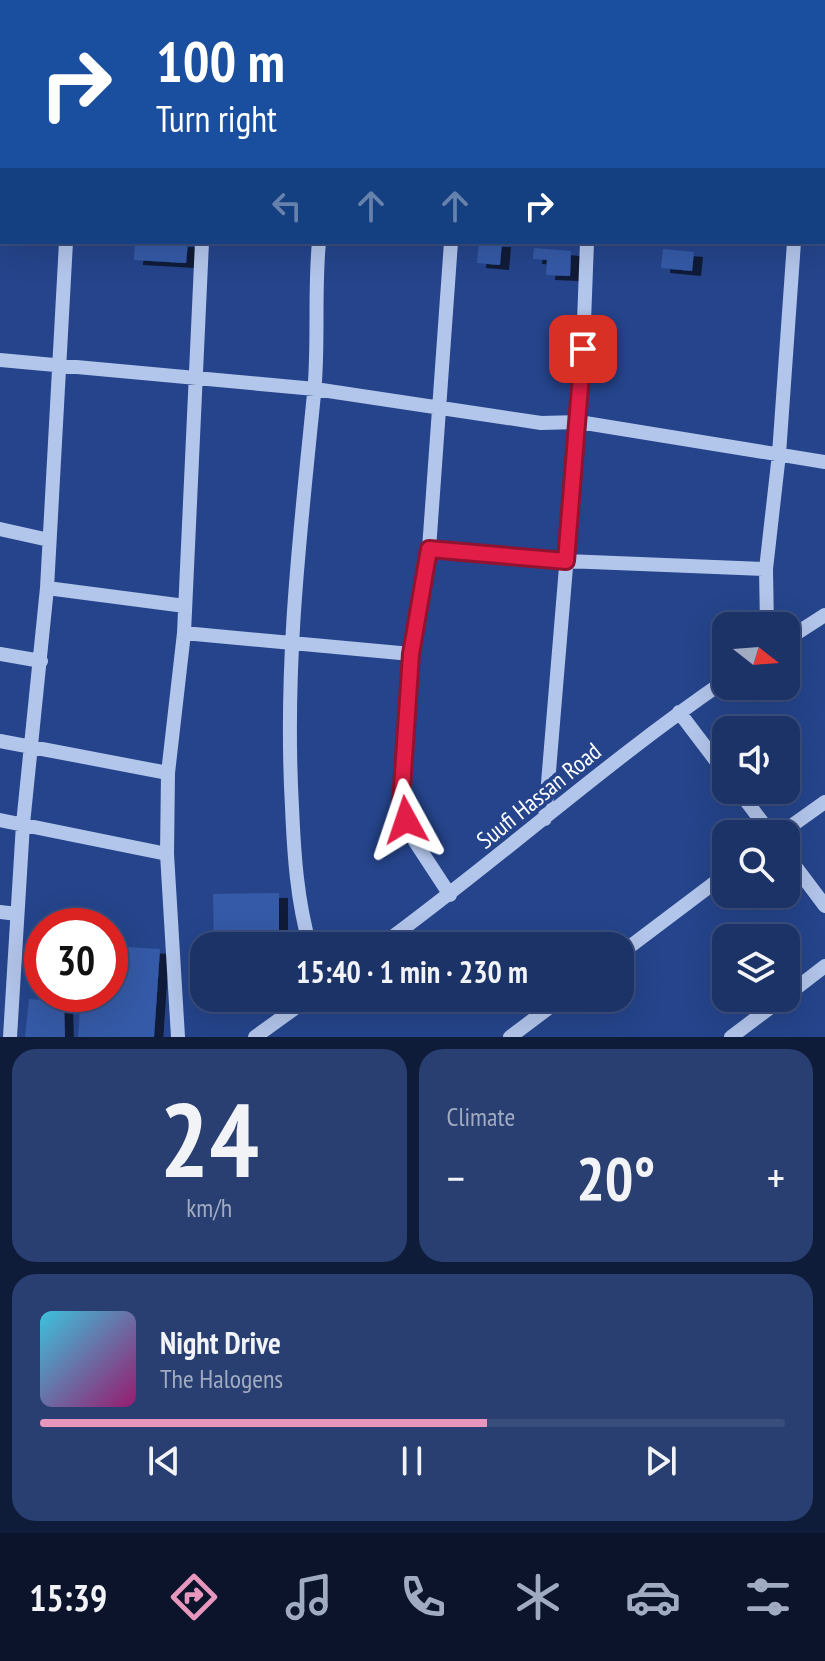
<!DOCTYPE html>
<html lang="en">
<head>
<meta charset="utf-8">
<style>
  body { margin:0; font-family:"PT Sans Narrow",sans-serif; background:#293f71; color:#f1f3f6; height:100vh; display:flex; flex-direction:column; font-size:30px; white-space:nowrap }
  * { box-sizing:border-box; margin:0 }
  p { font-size:26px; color:#a0aac0 }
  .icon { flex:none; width:44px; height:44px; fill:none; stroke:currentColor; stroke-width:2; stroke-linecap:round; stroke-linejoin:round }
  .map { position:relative; height:1037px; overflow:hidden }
  .side { display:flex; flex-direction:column; gap:12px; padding:12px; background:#0f1c39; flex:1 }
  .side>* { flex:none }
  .banner { position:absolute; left:0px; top:0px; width:826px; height:244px; box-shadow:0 8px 32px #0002,0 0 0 2px #3a4e7c; background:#1a4fa0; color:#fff; overflow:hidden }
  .needle { width:52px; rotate:107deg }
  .controls { position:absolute; left:712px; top:612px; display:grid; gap:16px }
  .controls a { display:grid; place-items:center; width:88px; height:88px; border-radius:16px; background:#1c3368; box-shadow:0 8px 32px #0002,0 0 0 2px #3a4e7c; font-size:40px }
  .speed { position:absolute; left:24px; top:908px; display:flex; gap:16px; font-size:40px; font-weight:700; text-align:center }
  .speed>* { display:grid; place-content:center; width:104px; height:104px; border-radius:50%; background:#1c3368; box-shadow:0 8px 32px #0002,0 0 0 2px #3a4e7c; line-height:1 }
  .speed .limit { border:12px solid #d22; background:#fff; color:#111 }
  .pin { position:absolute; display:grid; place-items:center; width:68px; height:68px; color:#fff; margin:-34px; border-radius:16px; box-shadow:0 4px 12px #0006 }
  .me { position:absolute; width:88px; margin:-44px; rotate:355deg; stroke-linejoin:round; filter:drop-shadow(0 0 6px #0008) }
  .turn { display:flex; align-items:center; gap:28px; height:168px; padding:0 24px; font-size:36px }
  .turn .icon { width:104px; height:104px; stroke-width:2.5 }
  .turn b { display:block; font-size:56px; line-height:68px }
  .lanes { display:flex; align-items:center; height:76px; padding:0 24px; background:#0003; justify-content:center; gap:40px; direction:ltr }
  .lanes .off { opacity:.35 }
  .big { font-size:60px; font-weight:700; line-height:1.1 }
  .side .tile { flex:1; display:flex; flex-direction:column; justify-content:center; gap:12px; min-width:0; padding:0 28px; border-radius:24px; background:#293f71 }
  .side .dial { align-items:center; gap:0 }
  .dial b { font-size:104px; line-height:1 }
  .song { display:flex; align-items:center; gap:24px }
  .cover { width:96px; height:96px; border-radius:12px; background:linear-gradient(135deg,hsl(190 70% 55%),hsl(320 70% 35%)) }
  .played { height:8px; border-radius:4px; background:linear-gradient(90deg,#e797bd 60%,#3a4e7c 60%) }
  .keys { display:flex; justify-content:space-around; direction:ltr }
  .heat { display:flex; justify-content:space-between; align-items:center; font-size:44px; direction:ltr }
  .side .tiles { flex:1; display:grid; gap:12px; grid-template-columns:1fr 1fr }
  .tile:last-child { grid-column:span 2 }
  .trip { position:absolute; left:190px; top:932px; width:444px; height:80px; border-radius:24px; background:#1c3368; box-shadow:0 8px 32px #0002,0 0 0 2px #3a4e7c; font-weight:700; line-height:80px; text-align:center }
  .tab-bar { display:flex; height:128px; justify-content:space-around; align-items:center; background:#0b142a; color:#a0aac0 }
  .tab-bar .icon { width:56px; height:56px }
  .tab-bar .on { color:#e797bd }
  .tab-bar b { font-size:36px; color:#f1f3f6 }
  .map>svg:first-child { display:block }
  .building { fill:#355aa7; filter:url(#shadow) }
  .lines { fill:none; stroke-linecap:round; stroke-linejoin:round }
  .minor { stroke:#b2c5ea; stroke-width:14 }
  .route-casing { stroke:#92132f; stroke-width:20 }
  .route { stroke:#e11d48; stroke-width:14 }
  .labels { text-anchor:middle; stroke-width:8; stroke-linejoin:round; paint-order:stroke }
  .street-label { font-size:24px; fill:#fff; stroke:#25448b }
</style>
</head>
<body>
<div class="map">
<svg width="825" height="1037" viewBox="0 0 825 1037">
  <defs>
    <filter id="shadow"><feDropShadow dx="9" dy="5" stdDeviation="0" flood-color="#0009"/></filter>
  </defs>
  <rect width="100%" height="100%" fill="#25448b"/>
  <!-- building -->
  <path class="building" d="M135,242H188L186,263L134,260Z
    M479,242H502L500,265L477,263Z
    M534,248L571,251L570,276L546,275L547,260L533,259Z
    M663,249L694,252L692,271L661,268Z
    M279,893V946H214L213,894Z
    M110,946L160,949L154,1037H78L81,994H110Z
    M29,999L64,1002L65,1037H25Z"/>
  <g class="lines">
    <!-- minor -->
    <path class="minor" d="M480,0L509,2
      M83,2V0
      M211,2V0
      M339,2V0
      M467,2V0
      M602,2V0
      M734,2V0
      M812,2V0
      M824,22H825
      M0,146H2
      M824,198H825
      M0,360L315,389L541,423L579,422L825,462
      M0,529L49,540
      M429,549L566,561L766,569
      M47,588L185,606
      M767,626L766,569L779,454L794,242
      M184,633L411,654
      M786,640L825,615
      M0,654L41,661
      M679,712L726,774
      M0,741L168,773
      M738,790L771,834
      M545,819L582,375L587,242
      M0,820L167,854
      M780,834L825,802
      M786,854L825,906
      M450,895L412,837L401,803L411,654L429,549L451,242
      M0,912L17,914
      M310,946C297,901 294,854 292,807C284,666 300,534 314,394C319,344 314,293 319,242
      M380,946C498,860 606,762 726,680
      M620,954L726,874
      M786,996L825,966
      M10,1037L23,824L47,588L66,242
      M178,1037L167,854L168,773L184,633L202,242
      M255,1037L309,998
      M510,1037L562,998
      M731,1037L783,998"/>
  </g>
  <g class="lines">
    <!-- route casing -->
    <g class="route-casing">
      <path id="route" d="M406,820L401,803L411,654L429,549L566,561L583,349"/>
    </g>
    <!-- route -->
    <use href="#route" class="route"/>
  </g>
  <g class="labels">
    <!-- street labels -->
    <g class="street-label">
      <text transform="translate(539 796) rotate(-39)" y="8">Suufi Hassan Road</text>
    </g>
  </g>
</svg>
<div class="controls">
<a><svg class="needle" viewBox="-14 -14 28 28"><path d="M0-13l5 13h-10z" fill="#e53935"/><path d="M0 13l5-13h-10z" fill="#a0aac0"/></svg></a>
<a><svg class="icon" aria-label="sound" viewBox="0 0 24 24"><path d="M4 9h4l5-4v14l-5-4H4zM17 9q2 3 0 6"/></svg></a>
<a><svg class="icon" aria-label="search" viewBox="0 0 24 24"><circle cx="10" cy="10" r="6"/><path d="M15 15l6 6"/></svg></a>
<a><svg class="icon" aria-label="layers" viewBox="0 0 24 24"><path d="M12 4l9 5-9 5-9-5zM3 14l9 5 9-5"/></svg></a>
</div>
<div class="speed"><div class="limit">30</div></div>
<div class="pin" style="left:583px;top:349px;background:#d93025"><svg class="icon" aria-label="arrive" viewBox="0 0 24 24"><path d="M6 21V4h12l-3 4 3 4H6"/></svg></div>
<svg class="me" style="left:406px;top:820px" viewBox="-20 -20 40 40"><path d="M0-17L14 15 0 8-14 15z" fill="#e11d48" stroke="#fff" stroke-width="4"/></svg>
<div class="trip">15:40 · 1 min · 230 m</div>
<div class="banner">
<div class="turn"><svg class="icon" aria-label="right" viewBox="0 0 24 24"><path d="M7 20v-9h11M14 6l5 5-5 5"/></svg><div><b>100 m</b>Turn right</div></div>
<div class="lanes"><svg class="icon off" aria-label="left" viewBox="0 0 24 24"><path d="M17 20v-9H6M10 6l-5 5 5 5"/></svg><svg class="icon off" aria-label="ahead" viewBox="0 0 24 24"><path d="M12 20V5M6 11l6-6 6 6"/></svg><svg class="icon off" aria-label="ahead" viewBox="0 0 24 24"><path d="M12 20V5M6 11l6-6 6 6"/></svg><svg class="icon" aria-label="right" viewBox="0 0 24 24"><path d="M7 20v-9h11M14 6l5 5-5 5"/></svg></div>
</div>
</div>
<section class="side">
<div class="tiles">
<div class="tile dial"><b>24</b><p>km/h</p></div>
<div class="tile"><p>Climate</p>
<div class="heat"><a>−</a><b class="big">20°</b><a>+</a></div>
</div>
<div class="tile">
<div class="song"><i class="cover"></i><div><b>Night Drive</b><p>The Halogens</p></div></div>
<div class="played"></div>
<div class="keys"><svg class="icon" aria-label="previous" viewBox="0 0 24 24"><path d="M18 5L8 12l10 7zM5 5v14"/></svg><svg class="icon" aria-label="pause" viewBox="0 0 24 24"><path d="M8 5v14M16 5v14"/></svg><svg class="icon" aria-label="next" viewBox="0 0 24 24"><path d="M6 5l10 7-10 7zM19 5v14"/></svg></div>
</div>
</div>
</section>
<nav class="tab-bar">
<b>15:39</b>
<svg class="icon on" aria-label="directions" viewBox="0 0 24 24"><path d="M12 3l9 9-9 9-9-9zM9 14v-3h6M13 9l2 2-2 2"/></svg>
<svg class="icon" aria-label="music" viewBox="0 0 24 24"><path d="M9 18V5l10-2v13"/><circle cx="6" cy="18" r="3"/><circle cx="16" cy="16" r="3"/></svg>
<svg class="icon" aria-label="phone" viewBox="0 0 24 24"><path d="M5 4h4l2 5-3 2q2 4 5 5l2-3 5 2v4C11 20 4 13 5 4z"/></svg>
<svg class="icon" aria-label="climate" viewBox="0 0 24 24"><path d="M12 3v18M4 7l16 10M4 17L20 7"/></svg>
<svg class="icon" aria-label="car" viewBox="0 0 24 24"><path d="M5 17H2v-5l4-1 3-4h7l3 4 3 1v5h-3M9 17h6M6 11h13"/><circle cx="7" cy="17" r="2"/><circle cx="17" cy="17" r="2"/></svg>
<svg class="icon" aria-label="filters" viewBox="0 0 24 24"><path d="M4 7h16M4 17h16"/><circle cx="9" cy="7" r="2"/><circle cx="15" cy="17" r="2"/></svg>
</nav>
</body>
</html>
